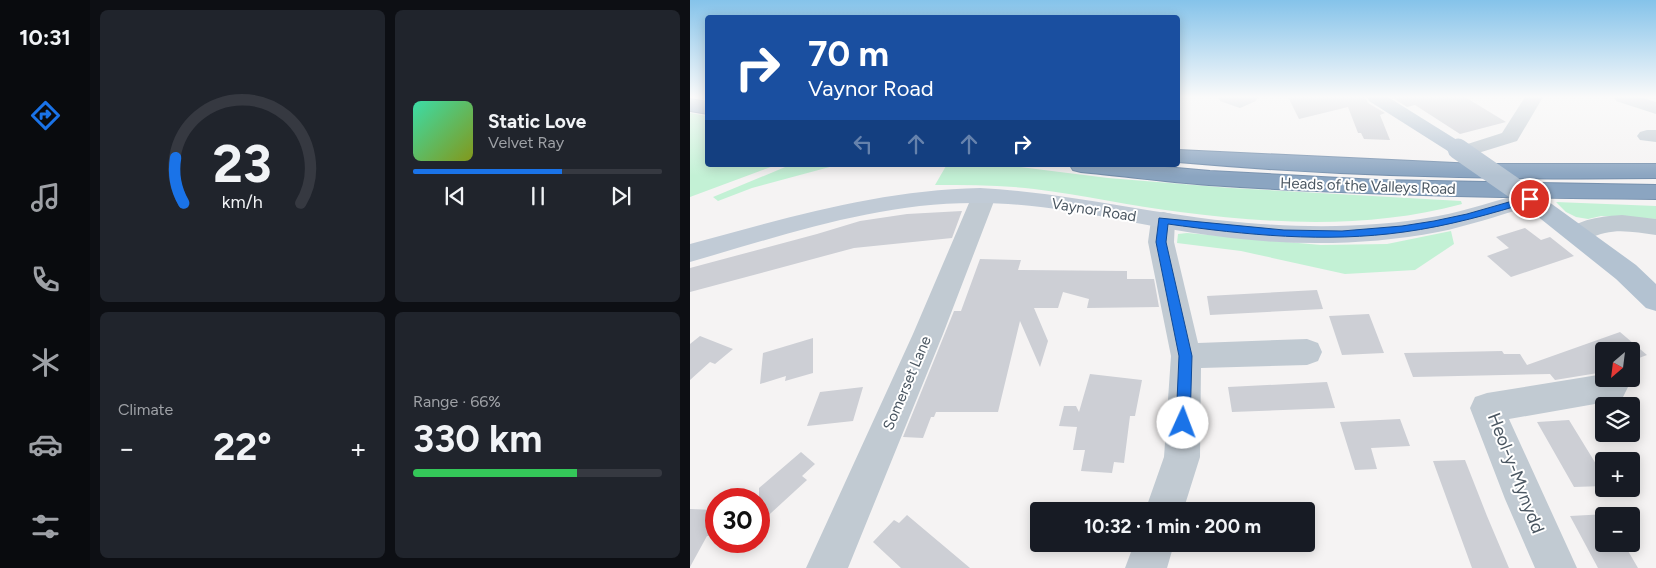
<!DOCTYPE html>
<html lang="en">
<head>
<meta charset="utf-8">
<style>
  body { margin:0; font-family:Figtree,sans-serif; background:#20242c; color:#f1f3f6; height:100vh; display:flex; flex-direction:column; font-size:19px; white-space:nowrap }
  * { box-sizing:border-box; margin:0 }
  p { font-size:16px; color:#9ea1a6 }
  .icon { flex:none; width:28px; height:28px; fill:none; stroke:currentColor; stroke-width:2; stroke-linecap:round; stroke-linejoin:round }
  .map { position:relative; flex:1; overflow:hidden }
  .drawer { display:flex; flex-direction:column; gap:10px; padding:10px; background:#0d0f14; width:600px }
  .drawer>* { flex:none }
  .hud { position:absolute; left:15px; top:15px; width:475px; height:152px; border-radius:5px; box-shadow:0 2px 12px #0003; background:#1a4fa0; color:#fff; overflow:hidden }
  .needle { width:32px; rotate:208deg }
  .controls { position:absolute; left:905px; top:342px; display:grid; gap:10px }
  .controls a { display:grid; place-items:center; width:45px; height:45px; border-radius:5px; background:#171b24; box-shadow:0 2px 12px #0003; font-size:25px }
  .speed { position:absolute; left:15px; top:488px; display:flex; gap:10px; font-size:25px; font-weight:700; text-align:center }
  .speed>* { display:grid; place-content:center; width:65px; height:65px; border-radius:50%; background:#171b24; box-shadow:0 2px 12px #0003; line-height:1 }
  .speed .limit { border:8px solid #d22; background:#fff; color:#111 }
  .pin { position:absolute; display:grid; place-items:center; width:42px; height:42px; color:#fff; margin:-21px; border:2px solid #fff; border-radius:50%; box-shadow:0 1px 5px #0007 }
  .me { position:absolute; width:55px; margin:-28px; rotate:2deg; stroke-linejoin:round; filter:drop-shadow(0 0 4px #0008) }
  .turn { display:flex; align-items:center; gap:18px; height:105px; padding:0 20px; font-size:22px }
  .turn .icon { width:65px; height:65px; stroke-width:2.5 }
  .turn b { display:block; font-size:35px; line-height:42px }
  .lanes { display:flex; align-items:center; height:48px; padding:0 20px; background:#0003; justify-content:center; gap:25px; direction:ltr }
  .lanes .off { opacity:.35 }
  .big { font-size:38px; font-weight:700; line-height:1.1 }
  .drawer .widget { flex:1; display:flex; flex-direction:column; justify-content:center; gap:8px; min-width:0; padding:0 18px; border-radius:8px; background:#20242c }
  .drawer .dial { align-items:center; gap:0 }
  .dial svg { height:130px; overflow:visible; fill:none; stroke:#363941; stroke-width:7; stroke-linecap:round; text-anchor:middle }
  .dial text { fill:#f1f3f6; stroke:none }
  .song { display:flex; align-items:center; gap:15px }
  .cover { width:60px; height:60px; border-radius:8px; background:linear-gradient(135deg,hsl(160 70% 55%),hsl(70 70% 35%)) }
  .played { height:5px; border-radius:2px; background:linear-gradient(90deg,#1a73e8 60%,#363941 60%) }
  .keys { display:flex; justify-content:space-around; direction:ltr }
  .heat { display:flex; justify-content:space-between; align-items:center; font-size:28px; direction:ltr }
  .charge { height:8px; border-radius:4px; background:linear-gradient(90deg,#34c759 66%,#363941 0) }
  .drawer .tiles { flex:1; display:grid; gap:10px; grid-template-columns:repeat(2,1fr) }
  .trip { position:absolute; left:340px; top:502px; width:285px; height:50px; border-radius:5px; background:#171b24; box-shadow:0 2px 12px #0003; font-weight:700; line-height:50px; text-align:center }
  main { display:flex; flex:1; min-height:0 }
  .menu { display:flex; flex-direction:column; width:90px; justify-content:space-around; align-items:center; background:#090b0e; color:#9ea1a6 }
  .menu .icon { width:35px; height:35px }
  .menu .current { color:#1a73e8 }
  .menu b { font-size:22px; color:#f1f3f6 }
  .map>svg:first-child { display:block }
  .green { fill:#c3f1d5 }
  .building { fill:#cdcfd5 }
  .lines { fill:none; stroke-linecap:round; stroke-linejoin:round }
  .highway-casing { stroke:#7690ad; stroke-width:2 }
  .street { fill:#c1cad2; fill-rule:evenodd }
  .secondary { fill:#c1cbd6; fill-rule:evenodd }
  .primary { fill:#b3c2d1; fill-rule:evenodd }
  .highway { fill:#8ba5c1; fill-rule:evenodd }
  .primary-bridge { stroke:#b3c2d1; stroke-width:21 }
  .route { fill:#1a73e8; stroke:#114b97 }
  .labels { text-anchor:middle; stroke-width:4; stroke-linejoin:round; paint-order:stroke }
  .street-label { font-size:15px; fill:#4a5661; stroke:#fff }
  .near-street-label { font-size:18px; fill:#4a5661; stroke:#fff }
</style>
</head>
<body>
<main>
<nav class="menu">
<b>10:31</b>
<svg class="icon current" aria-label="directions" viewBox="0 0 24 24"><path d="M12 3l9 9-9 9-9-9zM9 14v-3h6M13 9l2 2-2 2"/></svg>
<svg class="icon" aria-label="music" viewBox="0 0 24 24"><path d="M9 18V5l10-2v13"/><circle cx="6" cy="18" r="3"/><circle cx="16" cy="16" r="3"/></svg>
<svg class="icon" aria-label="phone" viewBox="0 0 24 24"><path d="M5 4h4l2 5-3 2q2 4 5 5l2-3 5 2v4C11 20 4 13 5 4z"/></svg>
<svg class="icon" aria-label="climate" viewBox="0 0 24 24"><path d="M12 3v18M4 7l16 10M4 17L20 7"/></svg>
<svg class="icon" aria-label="car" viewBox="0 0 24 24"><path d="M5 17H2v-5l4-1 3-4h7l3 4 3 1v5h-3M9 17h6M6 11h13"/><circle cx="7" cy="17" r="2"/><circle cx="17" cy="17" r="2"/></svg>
<svg class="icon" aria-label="filters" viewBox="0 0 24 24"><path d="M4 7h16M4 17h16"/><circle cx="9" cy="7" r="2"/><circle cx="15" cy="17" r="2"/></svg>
</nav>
<section class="drawer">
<div class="tiles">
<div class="widget dial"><svg viewBox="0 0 100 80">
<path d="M14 69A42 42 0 1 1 86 69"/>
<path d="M14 69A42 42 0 0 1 9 41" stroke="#1a73e8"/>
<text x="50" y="56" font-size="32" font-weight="700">23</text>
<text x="50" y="72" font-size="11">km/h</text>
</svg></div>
<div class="widget">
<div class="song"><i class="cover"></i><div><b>Static Love</b><p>Velvet Ray</p></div></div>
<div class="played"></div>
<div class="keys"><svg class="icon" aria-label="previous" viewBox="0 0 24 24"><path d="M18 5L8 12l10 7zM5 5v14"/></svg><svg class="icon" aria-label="pause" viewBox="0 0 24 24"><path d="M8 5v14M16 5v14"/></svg><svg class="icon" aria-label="next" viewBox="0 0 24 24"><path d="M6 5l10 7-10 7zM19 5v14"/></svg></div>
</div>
<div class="widget"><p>Climate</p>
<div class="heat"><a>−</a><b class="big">22°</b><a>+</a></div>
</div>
<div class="widget"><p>Range · 66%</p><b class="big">330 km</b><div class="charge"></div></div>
</div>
</section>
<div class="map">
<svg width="966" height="568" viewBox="0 0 966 568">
  <rect width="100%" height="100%" fill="#f5f3f3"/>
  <!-- green -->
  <path class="green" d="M0,113L17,116L18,165H86L0,197Z
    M100,165H147L62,188L28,201L23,197Z
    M253,165H314L418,178L541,188L771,201L772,204C680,229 583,224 490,212C441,206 393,195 344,189C311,185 278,185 245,185L256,166Z
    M866,202L966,206V219L911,216L898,219L886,217L876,212Z
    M761,231L764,244L725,270L655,274L551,251L487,243L488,234L497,233L631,245L697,244Z"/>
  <!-- building -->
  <path class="building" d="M598,97H675L678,103L695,113L690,115L700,140L674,139L671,133H668L658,107L609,119Z
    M701,97H775L816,122L770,134L725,105L717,107Z
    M272,211L262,238L164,248L0,292V268L127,234L170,221L217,214Z
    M835,228L851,240L860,237L884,256L821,277L797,256L819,248L806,237Z
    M290,259L331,260L328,270H333L437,271V279H464L469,307L397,308L399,299L373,292L368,308H344L358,341L350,367L330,321L308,412H246L244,417H241L233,438L213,437L264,311H271Z
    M627,290L633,309L520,315L517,296Z
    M679,314L694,353L652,355L639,316Z
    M930,332L957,355L941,361V351H914V372L865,380L860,374L723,377L714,353L812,351L814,354H830L837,365Z
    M10,336L43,349L25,364L20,362L0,380V344Z
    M123,338V373L95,381L96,376L70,384L73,353Z
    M400,374L452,380L445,416H440L434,463L424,462L422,473L391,471L395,450H383L387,427L369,426L374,406H386L389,412Z
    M637,382L645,408L542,412L538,387Z
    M173,387L163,421L117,426L130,392Z
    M710,419L720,446L681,448L687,469L665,470L650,422Z
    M879,420L914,477V486L884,487L847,422Z
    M111,452L125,464L112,476L117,480L69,524V488Z
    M775,460L797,516L819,568H782L743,461Z
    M0,509L26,510V536H17L0,567Z
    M917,514L918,516H914V544H934L948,568H908L880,516Z
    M217,515L280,568H211L183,542L204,520L209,523Z"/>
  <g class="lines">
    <!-- highway casing -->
    <g class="highway-casing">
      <path id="highway" d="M0,99L18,102V114L0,111Z
        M488,150L786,164H966V178C807,180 646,176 488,162Z
        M380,165H453L520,171L687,180L966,185V199C817,198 668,195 519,185C476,182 434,176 391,172L383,170Z"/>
    </g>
    <!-- street -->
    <path class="street" d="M528,97H568L566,101L550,108L530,101Z
      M835,97H853L827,141L772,158L765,156L761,152L765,148L812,133Z
      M924,97H950L966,102V114L926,101Z
      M957,130H966V142L950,140L947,136L950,132Z
      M294,189L302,191L306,196L253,334L158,568H116L223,334L282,196L286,191Z
      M473,212L482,214L485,220L484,242L508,343L617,339L628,343L632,352L628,361L617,365L511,368L510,457L493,511H455L474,457L481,356L458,242L461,220L464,214Z
      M932,215L966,219V235C949,233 932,229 915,233C901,236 893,244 878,240L874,234C884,219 916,216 932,215Z
      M914,374V379H934L938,387L933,397L922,401L819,419L887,568H845L815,499L780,408L785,397L797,393Z
      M444,544H484L477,568H435Z"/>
    <!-- secondary -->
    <path class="secondary" d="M290,188C384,193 476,218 571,224C630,228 690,227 748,216C780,210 809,199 840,192L848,194L852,199L848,204C815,213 782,225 748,232C680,245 610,246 541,238C456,229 373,203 288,203C189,202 94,235 0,262V244C96,218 190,190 290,188Z"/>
    <!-- primary -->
    <path class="primary" d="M677,97H698L775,145L779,149L775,153L768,155L761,153L679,101Z
      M840,192L848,194L946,265L966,284V311L956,308L926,279L832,204L828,199L832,194Z"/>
    <!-- highway -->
    <use href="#highway" class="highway"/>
    <!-- primary-bridge -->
    <path class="primary-bridge" d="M768,149L840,199"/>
  </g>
  <!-- sky -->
  <linearGradient id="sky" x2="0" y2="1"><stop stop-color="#85c3ea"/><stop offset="0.55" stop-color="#fafafa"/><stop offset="1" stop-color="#fafafa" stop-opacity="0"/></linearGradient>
  <rect width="966" height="176" fill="url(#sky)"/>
  <!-- route -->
  <path class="route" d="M840,196L843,197V201C801,214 758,226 714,232C635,243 556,235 478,224L476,242L502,356L500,423L498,428L493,430L488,428L486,423L489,356L466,242L469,218L594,230L652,231L712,226L744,221L777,214Z"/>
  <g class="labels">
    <!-- street labels -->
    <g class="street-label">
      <text transform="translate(678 186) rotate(2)" y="5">Heads of the Valleys Road</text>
      <text transform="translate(404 210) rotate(9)" y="5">Vaynor Road</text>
      <text transform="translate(217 383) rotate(-67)" y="5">Somerset Lane</text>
    </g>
    <!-- near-street labels -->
    <g class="near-street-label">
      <text transform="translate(826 473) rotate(69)" y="6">Heol-y-Mynydd</text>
    </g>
  </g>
</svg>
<div class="controls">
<a><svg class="needle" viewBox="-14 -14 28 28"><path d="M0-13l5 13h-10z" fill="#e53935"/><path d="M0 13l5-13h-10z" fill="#9ea1a6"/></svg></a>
<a><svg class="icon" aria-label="layers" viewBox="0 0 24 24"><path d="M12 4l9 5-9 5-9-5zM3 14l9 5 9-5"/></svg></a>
<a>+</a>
<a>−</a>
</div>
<div class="speed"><div class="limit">30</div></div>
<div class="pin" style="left:840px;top:199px;background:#d93025"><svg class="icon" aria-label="arrive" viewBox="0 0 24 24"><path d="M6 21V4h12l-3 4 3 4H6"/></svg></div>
<svg class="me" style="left:493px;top:423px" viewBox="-20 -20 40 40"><circle r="19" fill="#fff"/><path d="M0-13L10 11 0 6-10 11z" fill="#1a73e8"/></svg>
<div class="trip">10:32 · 1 min · 200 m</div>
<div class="hud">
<div class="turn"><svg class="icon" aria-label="right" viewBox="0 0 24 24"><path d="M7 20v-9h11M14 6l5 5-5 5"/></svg><div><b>70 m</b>Vaynor Road</div></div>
<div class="lanes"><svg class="icon off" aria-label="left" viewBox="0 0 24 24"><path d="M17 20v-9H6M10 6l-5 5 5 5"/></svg><svg class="icon off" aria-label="ahead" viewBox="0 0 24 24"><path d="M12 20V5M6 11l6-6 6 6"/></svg><svg class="icon off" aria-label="ahead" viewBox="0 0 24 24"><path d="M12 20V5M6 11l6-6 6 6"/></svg><svg class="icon" aria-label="right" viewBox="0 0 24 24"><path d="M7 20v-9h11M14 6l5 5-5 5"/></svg></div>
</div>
</div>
</main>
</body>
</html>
